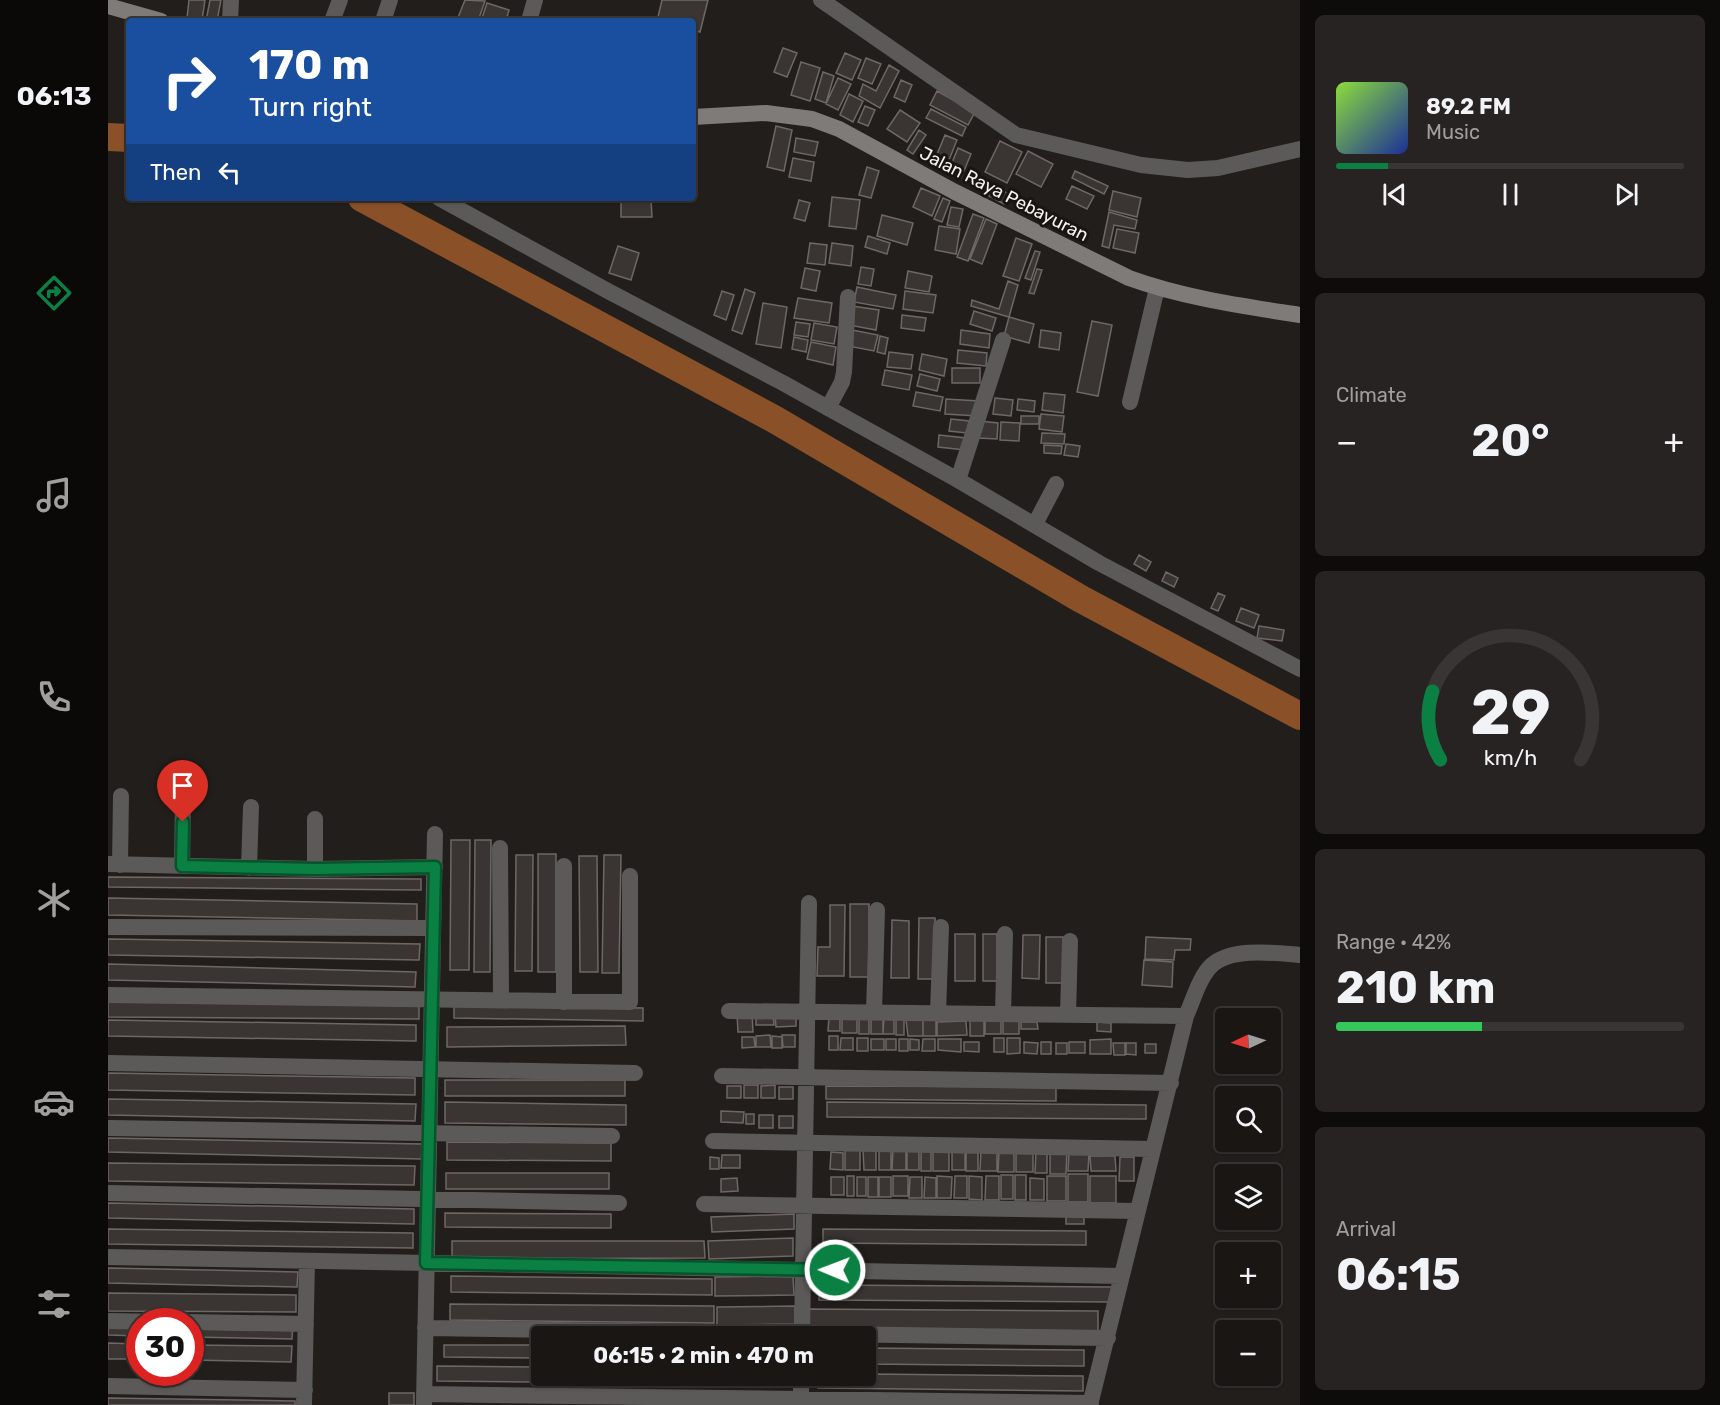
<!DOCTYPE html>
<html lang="en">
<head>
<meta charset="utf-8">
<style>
  body { margin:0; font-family:Rubik,sans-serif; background:#272322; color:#f1f3f6; height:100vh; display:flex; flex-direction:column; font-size:22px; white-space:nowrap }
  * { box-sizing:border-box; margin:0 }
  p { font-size:20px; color:#9f9fa0 }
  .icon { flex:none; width:33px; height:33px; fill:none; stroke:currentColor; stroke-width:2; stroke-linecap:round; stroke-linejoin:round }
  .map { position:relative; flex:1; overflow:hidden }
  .drawer { display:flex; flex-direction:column; gap:15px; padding:15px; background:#0e0c0b; width:420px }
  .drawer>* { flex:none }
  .hud { position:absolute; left:18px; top:18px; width:570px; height:183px; border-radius:6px; box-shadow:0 2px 4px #0004,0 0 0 2px #383534; background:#1a4fa0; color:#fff; overflow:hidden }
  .needle { width:39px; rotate:266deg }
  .tools { position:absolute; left:1107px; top:1008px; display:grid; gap:12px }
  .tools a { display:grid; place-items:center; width:66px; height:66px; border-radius:6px; background:#1a1614; box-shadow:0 2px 4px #0004,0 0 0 2px #383534; font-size:30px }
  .speed { position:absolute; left:18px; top:1308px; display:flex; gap:12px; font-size:30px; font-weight:700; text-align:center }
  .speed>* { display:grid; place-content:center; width:78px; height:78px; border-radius:50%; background:#1a1614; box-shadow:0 2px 4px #0004,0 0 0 2px #383534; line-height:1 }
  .speed .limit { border:9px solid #d22; background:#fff; color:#111 }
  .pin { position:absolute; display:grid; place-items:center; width:51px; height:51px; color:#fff; margin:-62px -26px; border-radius:50% 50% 50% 0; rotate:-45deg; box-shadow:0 0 6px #0007 }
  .pin .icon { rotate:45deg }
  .me { position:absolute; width:66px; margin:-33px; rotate:271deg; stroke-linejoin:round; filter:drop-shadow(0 0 4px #0008) }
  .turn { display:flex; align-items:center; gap:21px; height:126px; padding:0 24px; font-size:27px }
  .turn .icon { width:78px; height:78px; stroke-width:2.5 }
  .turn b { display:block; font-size:42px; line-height:51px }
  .then { display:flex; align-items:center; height:57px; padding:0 24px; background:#0003; gap:12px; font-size:22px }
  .big { font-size:45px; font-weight:700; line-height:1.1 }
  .drawer .widget { flex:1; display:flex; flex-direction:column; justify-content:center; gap:9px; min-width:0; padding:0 21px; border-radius:9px; background:#272322 }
  .drawer .dial { align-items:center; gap:0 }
  .dial svg { height:156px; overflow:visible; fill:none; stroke:#383534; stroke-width:7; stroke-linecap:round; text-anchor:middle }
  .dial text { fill:#f1f3f6; stroke:none }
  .song { display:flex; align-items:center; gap:18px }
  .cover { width:72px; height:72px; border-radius:9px; background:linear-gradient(135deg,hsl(90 70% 55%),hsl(230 70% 35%)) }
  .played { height:6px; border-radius:3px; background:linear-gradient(90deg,#0b8043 15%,#383534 15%) }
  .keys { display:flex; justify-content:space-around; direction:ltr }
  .heat { display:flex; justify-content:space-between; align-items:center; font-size:33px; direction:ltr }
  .charge { height:9px; border-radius:4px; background:linear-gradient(90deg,#34c759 42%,#383534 0) }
  .trip { position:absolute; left:423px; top:1326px; width:345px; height:60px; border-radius:6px; background:#1a1614; box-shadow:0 2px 4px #0004,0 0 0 2px #383534; font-weight:700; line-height:60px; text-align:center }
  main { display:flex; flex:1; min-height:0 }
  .tab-bar { display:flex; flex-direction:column; width:108px; justify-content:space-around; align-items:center; background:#0a0908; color:#9f9fa0 }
  .tab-bar .icon { width:42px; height:42px }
  .tab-bar .on { color:#0b8043 }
  .tab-bar b { font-size:27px; color:#f1f3f6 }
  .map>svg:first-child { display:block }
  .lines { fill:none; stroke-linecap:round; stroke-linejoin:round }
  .river { stroke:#8a5028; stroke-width:28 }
  .building { fill:#3a3533; stroke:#6d6865; stroke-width:1.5 }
  .minor { stroke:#5c5a59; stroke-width:16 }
  .tertiary { stroke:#5c5a59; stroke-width:16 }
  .secondary { stroke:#7f7b79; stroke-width:16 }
  .route-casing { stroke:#07532c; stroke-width:15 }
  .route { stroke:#0b8043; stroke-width:10 }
  .labels { text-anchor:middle; stroke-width:6; stroke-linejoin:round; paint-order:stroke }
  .street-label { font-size:18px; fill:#f6f3f1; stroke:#191512 }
</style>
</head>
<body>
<main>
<nav class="tab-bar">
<b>06:13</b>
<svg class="icon on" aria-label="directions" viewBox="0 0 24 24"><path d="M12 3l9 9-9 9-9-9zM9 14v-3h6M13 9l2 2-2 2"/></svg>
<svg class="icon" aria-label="music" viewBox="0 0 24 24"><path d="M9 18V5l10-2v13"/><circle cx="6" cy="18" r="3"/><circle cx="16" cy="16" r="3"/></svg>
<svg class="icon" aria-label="phone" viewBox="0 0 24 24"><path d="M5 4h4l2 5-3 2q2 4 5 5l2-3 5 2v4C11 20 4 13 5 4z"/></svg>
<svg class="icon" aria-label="climate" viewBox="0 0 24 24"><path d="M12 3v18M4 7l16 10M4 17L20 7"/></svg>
<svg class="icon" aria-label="car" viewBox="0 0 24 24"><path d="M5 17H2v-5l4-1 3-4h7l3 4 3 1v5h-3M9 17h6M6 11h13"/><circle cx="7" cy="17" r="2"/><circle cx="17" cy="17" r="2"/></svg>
<svg class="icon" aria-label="filters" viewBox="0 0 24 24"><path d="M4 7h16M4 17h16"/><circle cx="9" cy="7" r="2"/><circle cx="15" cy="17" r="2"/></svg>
</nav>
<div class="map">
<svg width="1192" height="1405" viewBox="0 0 1192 1405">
  <rect width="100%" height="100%" fill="#221e1b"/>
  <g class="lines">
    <!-- river -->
    <path class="river" d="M0,137L21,138
      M254,198L666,419L973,599L1192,716"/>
  </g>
  <!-- building -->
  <path class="building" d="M81,0H97L94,20L79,18Z
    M102,0H113L109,21H98Z
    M357,0L377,1L370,21L349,20Z
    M554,0H600L592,32L585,30V21H549Z
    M379,3L401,10L398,21H373Z
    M675,48L689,53L679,77L666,72Z
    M737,53L753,60L744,80L728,73Z
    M758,58L773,64L764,84L750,78Z
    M693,62L712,68L702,101L683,95Z
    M781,65L791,71L772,108L751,96L755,84L768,91Z
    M715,72L726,76L718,103L707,99Z
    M730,78L743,84L730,110L718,104Z
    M793,80L804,85L797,102L786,97Z
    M829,91L867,112L860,125L822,105Z
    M741,94L755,101L745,122L732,115Z
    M757,106L767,110L760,126L750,122Z
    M823,109L858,127L854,136L818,118Z
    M792,110L812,123L799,142L779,129Z
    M668,126L684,130L676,171L659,167Z
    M811,130L818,135L805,154L799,150Z
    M837,135L849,140L837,170L825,164Z
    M688,138L710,142L707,156L686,152Z
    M892,141L914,152L899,183L877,172Z
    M850,148L863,154L853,178L840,172Z
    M920,151L945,164L933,187L908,174Z
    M685,158L706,162L703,181L681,177Z
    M759,167L771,171L763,198L751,195Z
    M967,171L1000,186L996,194L964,178Z
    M886,186L901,194L896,204L881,196Z
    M964,186L986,196L979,209L958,199Z
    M813,188L832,196L824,216L805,207Z
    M1005,191L1033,198L1029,217L1001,210Z
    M724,197L752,200L748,229L721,226Z
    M835,198L842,201L834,222L826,219Z
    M543,200L544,217H513V201Z
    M691,200L702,203L697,221L686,218Z
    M843,207L855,209L851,227L839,225Z
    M1001,212L1029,220L1027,229L1006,225L1001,248L994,246Z
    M865,214L876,218L860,261L849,257Z
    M774,215L805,223L799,245L769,236Z
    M878,219L889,224L874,264L862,259Z
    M831,226L852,229L848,254L827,250Z
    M1009,229L1031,233L1027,253L1005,248Z
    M760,236L782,243L779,254L757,247Z
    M908,238L924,244L911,281L895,276Z
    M702,243L719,245L717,265L699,263Z
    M724,243L745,246L743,266L721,263Z
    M510,246L531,253L523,280L501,273Z
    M927,251L932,252L923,280L917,278Z
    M753,267L766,269L763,286L750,284Z
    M697,268L712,271L708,291L693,288Z
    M929,269L934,270L926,294L921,293Z
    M800,271L824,276L821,292L797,288Z
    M900,281L910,285L901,317L863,306L864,300L891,309Z
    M749,287L788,295L785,309L746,302Z
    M637,289L647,293L634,334L624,330Z
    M614,291L626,295L618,320L606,315Z
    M797,291L828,295L825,313L795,309Z
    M690,298L724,303L721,323L686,318Z
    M655,303L679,307L673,348L648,344Z
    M744,306L771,310L768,330L741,325Z
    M866,311L888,318L884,331L862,324Z
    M794,315L818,318L816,331L793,328Z
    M901,317L926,324L921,343L896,336Z
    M984,321L1004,325L990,396L969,392Z
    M688,322L702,324L700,337L686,335Z
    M706,323L729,327L726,344L703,340Z
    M744,330L770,335L766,351L740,346Z
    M853,330L882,334L881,348L852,344Z
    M933,330L953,333L951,350L931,347Z
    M772,336L780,338L777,354L769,352Z
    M686,337L700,340L698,352L684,349Z
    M703,342L728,347L725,365L699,359Z
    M850,350L879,353L878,366L849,363Z
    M781,352L805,355L803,369L779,367Z
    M814,354L839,359L836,376L811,370Z
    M844,368H872V383H844Z
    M777,370L804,375L801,390L774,385Z
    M812,374L832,379L829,391L809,386Z
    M808,392L835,397L832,411L805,406Z
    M936,393L957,395L955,413L934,410Z
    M887,398L905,400L903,416L885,414Z
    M838,399L871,401L870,416L837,414Z
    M910,399L927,401L926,412L909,410Z
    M933,414L956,416L954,432L931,429Z
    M913,416H931V424H913Z
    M843,419L861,421L859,433L841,431Z
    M871,421L890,423L889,439L870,438Z
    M893,422L912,423L911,441L892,440Z
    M934,433L957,434L956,444L933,443Z
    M831,435L858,438L857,450L830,447Z
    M958,444L972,446L970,457L956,455Z
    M936,445L954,446L953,454L936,453Z
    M1031,555L1043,562L1038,571L1026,564Z
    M1058,572L1070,578L1066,587L1054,581Z
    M1110,593L1117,596L1110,611L1103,608Z
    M1133,608L1151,615L1146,628L1128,621Z
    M1151,626L1176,630L1174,641L1149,638Z
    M343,840H362L361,970H342Z
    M367,840H383L382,972H366Z
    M430,854H448V972H430Z
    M408,855H425L424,971H407Z
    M496,855H513L511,973H494Z
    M471,856H489L490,972H472Z
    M0,877L313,879V890L0,887Z
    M0,898L309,904V921L0,915Z
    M742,904H761V977H742Z
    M722,905H737L736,976H709L710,947H722Z
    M811,918H827V979H810Z
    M784,920L801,921V978H783Z
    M847,934H867V981H847Z
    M875,934H889V981H875Z
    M915,935H932L931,979L914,978Z
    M938,937H955V983H938Z
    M1038,937L1083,939L1082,950H1067L1066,960L1037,959Z
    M0,939L312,944L311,960L0,955Z
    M1036,960L1065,962L1064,987L1034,985Z
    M0,964L308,972L307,987L0,980Z
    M0,1002L311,1003V1019L0,1017Z
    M346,1005L535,1008V1021L346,1018Z
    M644,1013L645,1032H630L629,1014Z
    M648,1013H665L666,1025H648Z
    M667,1014H688V1026L668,1027Z
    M721,1016H732V1031H720Z
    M734,1016L749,1017V1033H734Z
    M775,1016H786V1034H775Z
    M751,1017H761V1034H751Z
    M763,1017H776L775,1034H763Z
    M788,1017H796V1035H788Z
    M862,1019H876V1036H862Z
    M877,1019H893V1034H877Z
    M895,1019H911V1034H895Z
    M0,1020L308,1025V1041L0,1036Z
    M798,1020H815V1036H800Z
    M815,1020H828V1036H815Z
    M858,1021L859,1035L829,1036V1022Z
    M913,1022H929L930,1029H913Z
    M989,1022L1003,1023V1032L989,1031Z
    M517,1026L518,1045L339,1047V1027Z
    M662,1035L663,1047H648V1036Z
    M674,1035H687V1047H675Z
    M664,1036L674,1037V1048H664Z
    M721,1036H730V1050H721Z
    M634,1037H646L647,1047L634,1048Z
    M733,1038H745V1050H732Z
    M749,1038H760V1051H749Z
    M886,1038H896V1052H886Z
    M899,1038H912V1053L899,1054Z
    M763,1039H776V1050H763Z
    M778,1039H788V1050H778Z
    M791,1039H800V1051H791Z
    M802,1039L811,1040V1050H802Z
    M815,1039H827V1051H814Z
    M830,1039H853V1052L830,1050Z
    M1003,1039V1054H982V1040Z
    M856,1042H871V1052L856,1051Z
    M916,1042L930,1043L929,1054L916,1053Z
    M933,1042H943V1054H933Z
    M961,1042H977V1053H961Z
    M948,1043H959V1054H948Z
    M1005,1043H1017V1055H1006Z
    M1018,1043H1028V1055L1018,1054Z
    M1037,1044H1048V1053H1037Z
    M0,1073L307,1078V1095L0,1090Z
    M337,1080H517V1096H337Z
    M636,1085H650V1098H636Z
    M667,1085V1098H653V1086Z
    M619,1086H633V1098H619Z
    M718,1086L948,1087V1101L718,1099Z
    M671,1087H685V1099H671Z
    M0,1099L308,1104L307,1121L0,1115Z
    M337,1102L518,1105V1125L337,1123Z
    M719,1102L1038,1105V1119L719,1117Z
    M613,1111L636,1112L635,1123L613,1122Z
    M638,1114H646V1124H638Z
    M651,1115H665V1128H651Z
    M671,1116H685V1128H671Z
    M0,1138L314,1144V1159L0,1152Z
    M339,1142L503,1143V1161L339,1160Z
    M844,1148H857V1170H844Z
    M771,1149H783V1170H771Z
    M785,1149L798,1150V1170H784Z
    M799,1149H811V1170H799Z
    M823,1149V1171H813V1150Z
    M825,1149H841V1171H825Z
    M858,1149H870V1171H858Z
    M873,1149H889V1171H872Z
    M737,1150H752V1170H737Z
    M755,1150H768V1170H756Z
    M942,1150H959L958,1174H942Z
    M891,1151H906V1172H890Z
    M908,1151H925V1172H908Z
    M928,1151H939V1173H927Z
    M723,1152L735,1153V1170L722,1169Z
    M961,1152L981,1153L980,1171H960Z
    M614,1155H632V1168H613Z
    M982,1156H1007L1008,1171H983Z
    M602,1157L611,1158V1169H602Z
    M1012,1157H1026V1181H1011Z
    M0,1163L307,1166L306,1185L0,1181Z
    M338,1173H501V1189H338Z
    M960,1174H980V1202H960Z
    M893,1175H905V1199H893Z
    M907,1175H918V1200H907Z
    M739,1176H746V1196H739Z
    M785,1176H800V1196H785Z
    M829,1176L844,1177L843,1198H829Z
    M847,1176H859V1198H846Z
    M861,1176L874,1177V1200L861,1199Z
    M878,1176H891V1200H877Z
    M939,1176H958V1201H939Z
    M982,1176H1008V1203H982Z
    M723,1177H736V1195H723Z
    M749,1177H758V1196H749Z
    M760,1177H770V1197H760Z
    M771,1177H783V1197H771Z
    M802,1177H814V1198H801Z
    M817,1177L828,1178V1198H816Z
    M629,1178L630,1191L613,1192V1179Z
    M922,1178L936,1179V1200H922Z
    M0,1203L306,1209V1224L0,1218Z
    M958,1212H976V1224H958Z
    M337,1213L503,1214V1228L337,1227Z
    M686,1214V1229L604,1232L603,1217Z
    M0,1229L305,1233V1248L0,1244Z
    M715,1229L978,1231V1245L715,1243Z
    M685,1238V1256L601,1259L600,1241Z
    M344,1241H596L597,1258L344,1259Z
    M0,1268L190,1272L189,1287L0,1283Z
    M343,1276L604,1279V1295L343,1292Z
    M685,1276L686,1295L607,1296V1277Z
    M712,1285L1004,1287V1302L711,1300Z
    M0,1293L188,1295V1312L0,1311Z
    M342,1304L606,1306V1323L342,1320Z
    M687,1306V1324L609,1325V1307Z
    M698,1309L990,1311V1331L698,1329Z
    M0,1318L185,1322L184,1339L82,1337V1322H32V1336L0,1335Z
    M0,1343L32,1344V1359H0Z
    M82,1345L184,1346L183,1362L82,1360Z
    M336,1345H434V1358L336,1357Z
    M758,1348L976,1350V1366L758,1364Z
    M329,1366L434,1367V1376H600V1384L329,1381Z
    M758,1374L975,1376V1391L710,1388L711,1376Z
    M611,1376H683V1384L611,1385Z
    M281,1393H306V1405H281Z
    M0,1398L187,1401V1405H0Z"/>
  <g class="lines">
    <!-- minor -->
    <path class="minor" d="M713,0L908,135L1033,165L1080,170L1110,168L1192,149
      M122,21L123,0
      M224,21L232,0
      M275,21L282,0
      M421,21L427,0
      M1022,402L1049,288
      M720,408L734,382L736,372L740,297
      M850,480L895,340
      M927,524L948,484
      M392,848L393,999
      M0,864L207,869L327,867
      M12,865L13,796
      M74,866L75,800
      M141,868L143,807
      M207,869V819
      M0,927L324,928
      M0,995L522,1002V876
      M456,1002V866
      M621,1011L1078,1016
      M766,1012L769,910
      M830,1013L833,927
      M895,1014L897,934
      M960,1015L962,941
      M0,1063L527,1073
      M614,1076L1063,1083
      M0,1128L504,1136
      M605,1141L1044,1149
      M0,1193L511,1203
      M596,1204L1029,1211
      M0,1257L1014,1276
      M0,1321L57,1322
      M82,1322L198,1324
      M317,1328L1000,1338
      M694,1336L701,903
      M0,1386L197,1390
      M316,1394L983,1403
      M316,1404L327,834
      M196,1405L199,1261
      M693,1405V1376
      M982,1405L1078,1016C1085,1001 1091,977 1104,965C1124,947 1167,953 1192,955"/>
    <!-- tertiary -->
    <path class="tertiary" d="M331,198L498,290L675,383L850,480L991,563L1192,669"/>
    <!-- secondary -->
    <path class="secondary" d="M0,6L53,21
      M585,117L658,113L704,119L731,129L847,192L1021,278C1076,298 1135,306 1192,315"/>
  </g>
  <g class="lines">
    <!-- route casing -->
    <g class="route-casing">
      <path id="route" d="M75,822L74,866L207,869L327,867L318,1263L727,1270"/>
    </g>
    <!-- route -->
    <use href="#route" class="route"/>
  </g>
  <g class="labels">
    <!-- street labels -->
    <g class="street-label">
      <text transform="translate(896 194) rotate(27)" y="6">Jalan Raya Pebayuran</text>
    </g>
  </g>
</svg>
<div class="tools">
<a><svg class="needle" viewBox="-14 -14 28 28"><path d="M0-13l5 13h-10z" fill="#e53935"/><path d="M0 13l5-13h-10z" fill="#9f9fa0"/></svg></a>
<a><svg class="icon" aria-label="search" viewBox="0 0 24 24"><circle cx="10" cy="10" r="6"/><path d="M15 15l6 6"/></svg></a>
<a><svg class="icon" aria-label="layers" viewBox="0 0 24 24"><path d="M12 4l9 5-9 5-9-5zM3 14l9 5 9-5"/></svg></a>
<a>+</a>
<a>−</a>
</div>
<div class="speed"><div class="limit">30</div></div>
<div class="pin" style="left:75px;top:822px;background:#d93025"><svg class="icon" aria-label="arrive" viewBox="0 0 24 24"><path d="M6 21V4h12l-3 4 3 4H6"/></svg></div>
<svg class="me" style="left:727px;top:1270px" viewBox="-20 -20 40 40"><circle r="17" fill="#0b8043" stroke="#fff" stroke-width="3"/><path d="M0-11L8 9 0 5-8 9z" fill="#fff"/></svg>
<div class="trip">06:15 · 2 min · 470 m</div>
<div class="hud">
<div class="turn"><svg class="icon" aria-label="right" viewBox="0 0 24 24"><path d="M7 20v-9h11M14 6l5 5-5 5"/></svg><div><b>170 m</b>Turn right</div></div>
<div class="then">Then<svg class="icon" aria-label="left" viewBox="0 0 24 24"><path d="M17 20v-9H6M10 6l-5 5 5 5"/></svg></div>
</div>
</div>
<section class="drawer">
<div class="widget">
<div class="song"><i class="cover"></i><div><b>89.2 FM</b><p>Music</p></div></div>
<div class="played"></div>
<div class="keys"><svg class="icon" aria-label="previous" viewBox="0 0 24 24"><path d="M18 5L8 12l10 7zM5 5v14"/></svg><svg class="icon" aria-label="pause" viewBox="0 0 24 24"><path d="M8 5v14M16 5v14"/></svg><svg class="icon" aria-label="next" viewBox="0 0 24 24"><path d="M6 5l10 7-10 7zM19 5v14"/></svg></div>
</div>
<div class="widget"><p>Climate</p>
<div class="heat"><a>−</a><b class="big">20°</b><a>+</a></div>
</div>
<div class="widget dial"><svg viewBox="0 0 100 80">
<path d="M14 69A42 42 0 1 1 86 69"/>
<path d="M14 69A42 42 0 0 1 10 34" stroke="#0b8043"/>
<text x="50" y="56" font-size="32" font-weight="700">29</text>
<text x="50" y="72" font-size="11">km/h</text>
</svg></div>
<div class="widget"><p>Range · 42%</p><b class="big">210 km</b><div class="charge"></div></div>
<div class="widget"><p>Arrival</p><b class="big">06:15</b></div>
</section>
</main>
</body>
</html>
